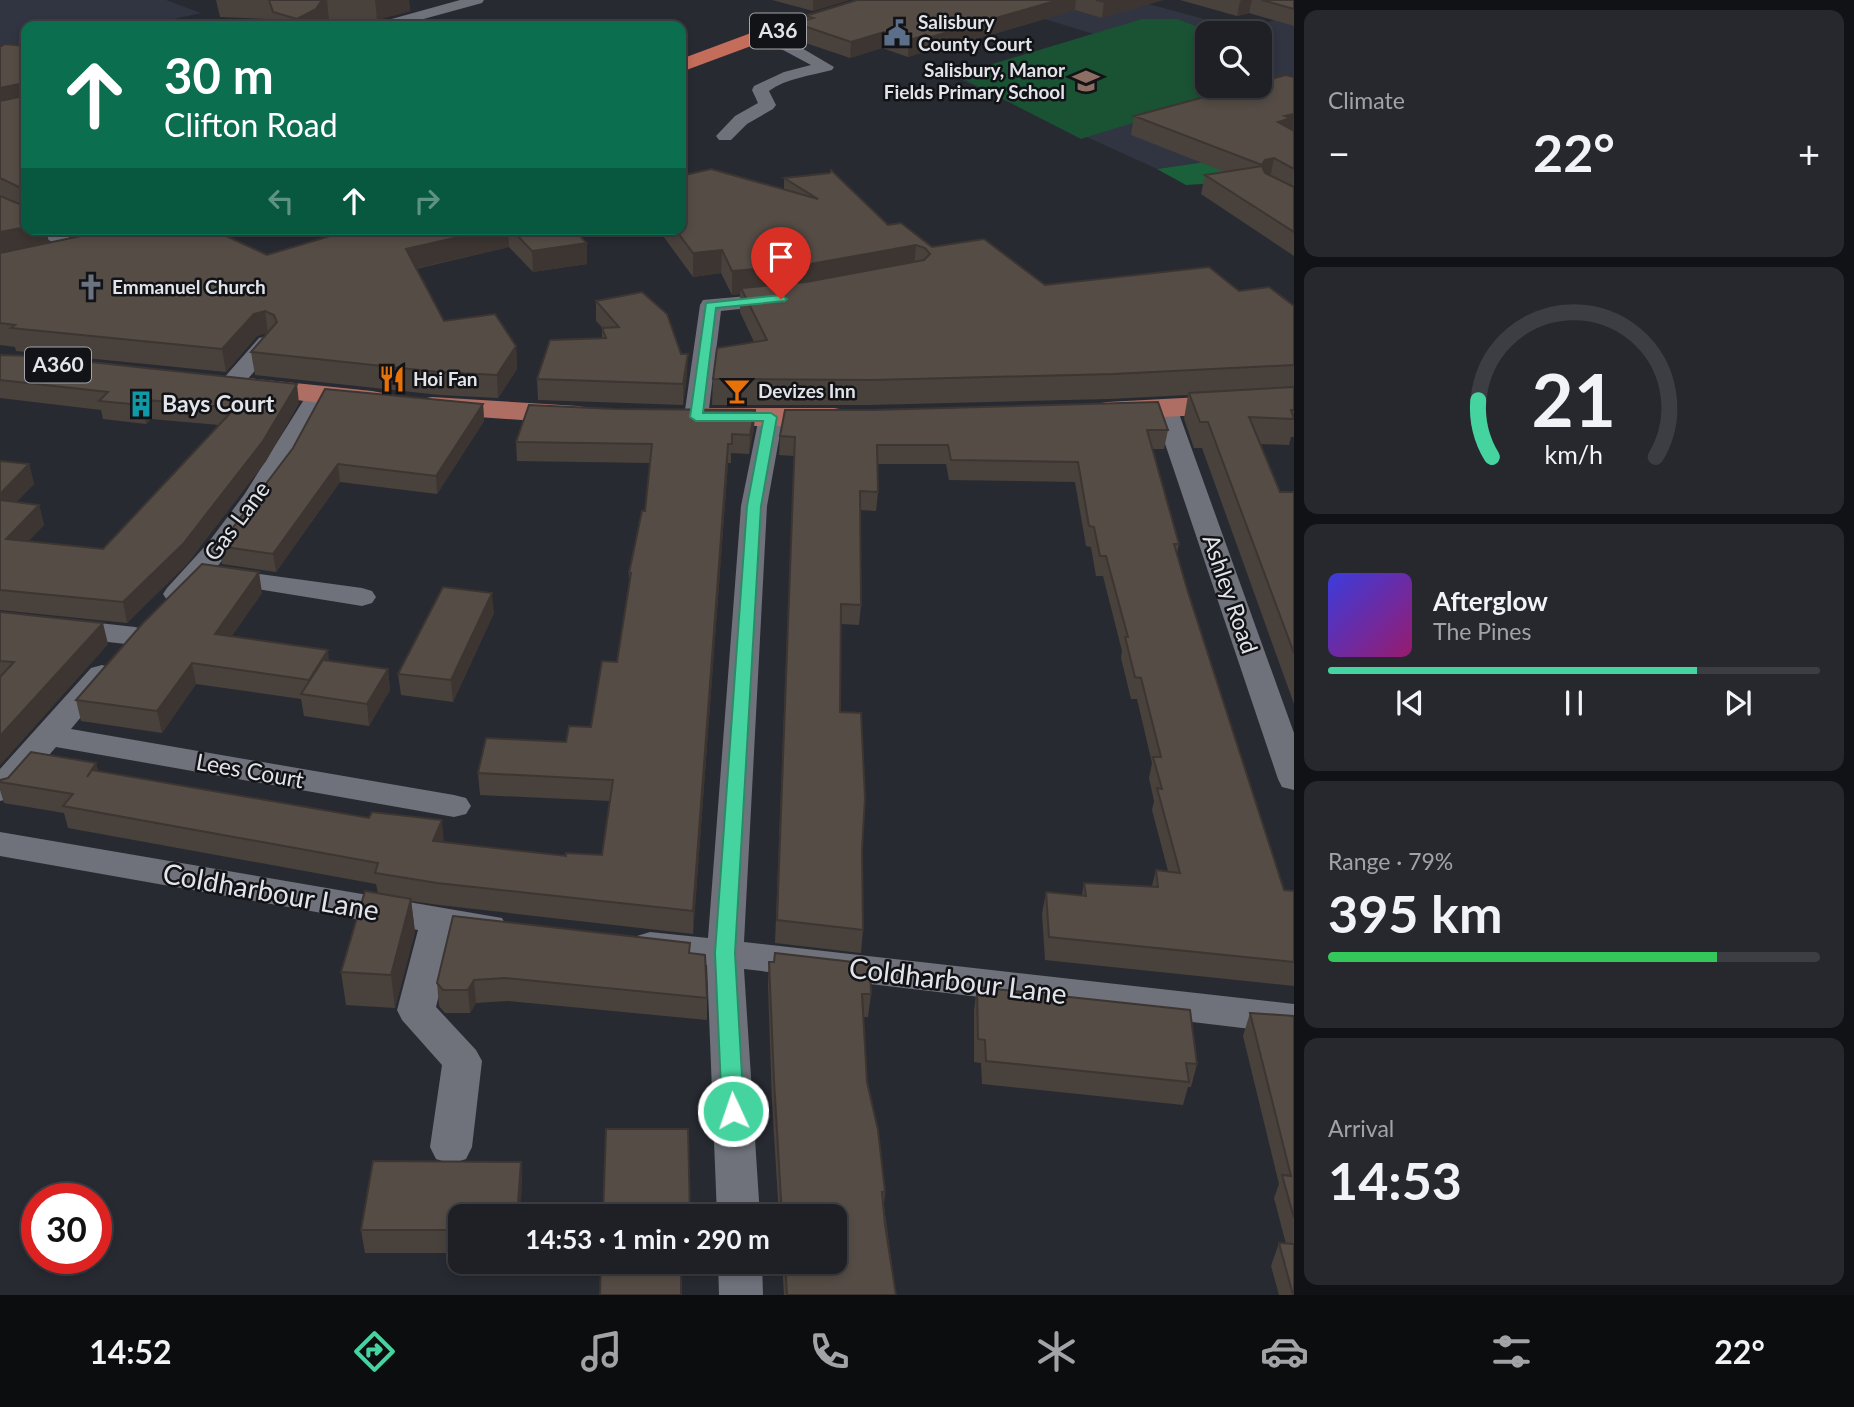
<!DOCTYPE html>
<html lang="en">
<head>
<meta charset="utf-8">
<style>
  body { margin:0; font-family:Lato,sans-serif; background:#26282e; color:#f1f3f6; height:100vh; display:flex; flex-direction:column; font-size:26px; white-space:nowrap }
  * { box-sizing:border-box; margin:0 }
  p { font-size:23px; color:#a1a3a7 }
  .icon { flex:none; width:38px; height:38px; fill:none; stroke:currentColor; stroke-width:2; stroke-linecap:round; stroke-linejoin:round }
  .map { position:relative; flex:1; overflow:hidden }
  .side { display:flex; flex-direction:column; gap:10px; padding:10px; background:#101215; width:560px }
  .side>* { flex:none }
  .top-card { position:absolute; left:21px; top:21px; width:665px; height:214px; border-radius:14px; box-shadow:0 4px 10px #0003,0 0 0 2px #3c3e43; background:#0b6e4f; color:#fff; overflow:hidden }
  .fabs { position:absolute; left:1195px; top:21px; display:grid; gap:14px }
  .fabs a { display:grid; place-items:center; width:77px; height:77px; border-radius:14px; background:#1e2026; box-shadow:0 4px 10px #0003,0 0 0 2px #3c3e43; font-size:35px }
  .speed { position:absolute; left:21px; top:1183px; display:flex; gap:14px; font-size:35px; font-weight:700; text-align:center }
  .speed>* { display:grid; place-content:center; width:91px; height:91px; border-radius:50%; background:#1e2026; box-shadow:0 4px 10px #0003,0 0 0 2px #3c3e43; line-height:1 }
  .speed .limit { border:10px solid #d22; background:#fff; color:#111 }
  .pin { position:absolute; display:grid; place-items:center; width:60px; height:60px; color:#fff; margin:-72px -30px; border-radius:50% 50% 50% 0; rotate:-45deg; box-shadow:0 0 7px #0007 }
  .pin .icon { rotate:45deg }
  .me { position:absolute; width:77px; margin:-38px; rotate:357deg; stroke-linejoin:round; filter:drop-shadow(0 0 5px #0008) }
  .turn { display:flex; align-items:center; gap:24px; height:147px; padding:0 28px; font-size:32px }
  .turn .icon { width:91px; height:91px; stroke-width:2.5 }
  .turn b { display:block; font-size:49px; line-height:60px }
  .lanes { display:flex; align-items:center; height:66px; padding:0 28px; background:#0003; justify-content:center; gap:35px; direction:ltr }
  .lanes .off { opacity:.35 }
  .big { font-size:52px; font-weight:700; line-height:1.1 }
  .side .widget { flex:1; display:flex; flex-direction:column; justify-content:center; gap:10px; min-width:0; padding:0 24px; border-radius:14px; background:#26282e }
  .side .dial { align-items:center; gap:0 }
  .dial svg { height:182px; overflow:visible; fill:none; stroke:#3c3e43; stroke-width:7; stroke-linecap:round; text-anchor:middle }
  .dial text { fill:#f1f3f6; stroke:none }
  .song { display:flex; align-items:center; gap:21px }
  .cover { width:84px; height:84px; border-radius:10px; background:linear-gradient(135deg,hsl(240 70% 55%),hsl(320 70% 35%)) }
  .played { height:7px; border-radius:4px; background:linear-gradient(90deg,#45d49f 75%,#3c3e43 75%) }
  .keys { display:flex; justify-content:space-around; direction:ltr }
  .heat { display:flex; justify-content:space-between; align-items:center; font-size:38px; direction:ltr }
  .charge { height:10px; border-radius:5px; background:linear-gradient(90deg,#34c759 79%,#3c3e43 0) }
  .trip { position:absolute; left:448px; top:1204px; width:399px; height:70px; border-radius:14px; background:#1e2026; box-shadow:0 4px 10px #0003,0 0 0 2px #3c3e43; font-weight:700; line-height:70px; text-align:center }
  .tab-bar { display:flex; height:112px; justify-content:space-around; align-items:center; background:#0c0d0f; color:#a1a3a7 }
  .tab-bar .icon { width:49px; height:49px }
  .tab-bar .active { color:#45d49f }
  .tab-bar b { font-size:32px; color:#f1f3f6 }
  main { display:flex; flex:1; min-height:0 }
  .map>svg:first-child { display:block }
  .built { fill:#313441; fill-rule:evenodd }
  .green { fill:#195334 }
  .forest { fill:#1a603b }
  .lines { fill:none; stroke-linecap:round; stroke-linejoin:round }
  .minor { fill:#6f717b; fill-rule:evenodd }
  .primary { fill:#af6e63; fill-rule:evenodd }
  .trunk { fill:#c46d5b; fill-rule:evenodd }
  .wall { fill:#49413c }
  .shaded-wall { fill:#3c3531 }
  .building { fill:#554c46; stroke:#3c3531; stroke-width:2 }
  .route { fill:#45d49f; stroke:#2d8a67; stroke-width:2 }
  .labels { text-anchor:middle; stroke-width:5; stroke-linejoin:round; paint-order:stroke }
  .far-poi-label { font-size:19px; font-weight:bold; fill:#e3e4ea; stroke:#121316; text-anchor:start }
  .shield { fill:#121316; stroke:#a4a5aa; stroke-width:2 }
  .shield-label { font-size:21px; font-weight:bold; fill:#e3e4ea }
  .poi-label { font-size:23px; font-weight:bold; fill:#e3e4ea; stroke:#121316; text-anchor:start }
  .street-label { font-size:23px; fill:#e3e4ea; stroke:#121316 }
  .near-street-label { font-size:28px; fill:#e3e4ea; stroke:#121316 }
</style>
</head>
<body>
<main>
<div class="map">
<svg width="1294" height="1295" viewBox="0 0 1294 1295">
  <rect width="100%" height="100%" fill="#282a32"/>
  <!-- built -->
  <path class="built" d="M0,0H166L201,13L142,26H26V54L0,66Z
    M1107,0H1134L1241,29L1294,15V158L1218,160L1157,169L955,77L1094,34L1041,18ZM1208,33H1260V86H1208Z"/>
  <!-- green -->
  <path class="green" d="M1142,19H1177L1214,33H1208V86H1252L1081,139L956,75Z"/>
  <!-- forest -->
  <path class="forest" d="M1218,160L1265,180L1186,185L1157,169Z"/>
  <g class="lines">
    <!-- minor -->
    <path class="minor" d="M460,0H484L482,3L398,26H374L377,23Z
      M758,32L795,44L834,67L832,70C810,76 787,78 769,91L776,105L773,109L747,124L731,140H719L716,136L735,116L758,103L752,90L754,86L784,72L811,65L783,50L753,40L750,37L753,34Z
      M32,229H57L87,250L84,254H70Z
      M779,293L787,294L790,299L787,304L721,311L708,417L705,422L696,424L687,422L684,417L700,305L703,300Z
      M267,336L275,338L278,343L275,348L238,390H222L218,385L222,380L259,338Z
      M318,388L326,390L330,395C297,456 260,515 216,568L362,588L372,591L376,597L372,603L362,606L221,583L211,581L208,577C195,591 188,605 167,600L163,594L167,588L208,543L244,495L310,390Z
      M1165,401L1174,403L1177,408L1294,733V790L1282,787L1278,779L1153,408L1156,403Z
      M771,410L780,412L783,417L767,506L744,942L1294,1004V1034L744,969L760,1216H717L707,965L637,954L632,945L637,936L650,932L708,938L741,506L759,417L762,412Z
      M0,612L135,627L145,630L150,636L145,642L135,645L0,630Z
      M102,665L113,668L117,674L71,729L454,795L466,798L471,806L466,814L454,817L56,747L12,798L0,801V769L91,668Z
      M0,832L502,918L507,927L502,936L489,940L453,936L436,1007L476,1050L482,1061L472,1147L466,1159L451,1164L436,1159L430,1147L442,1065L402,1020L397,1010L418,930L0,856Z
      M718,1262H762L763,1295H719Z"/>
    <!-- primary -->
    <path class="primary" d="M248,378L372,391L383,393L387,400L383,407L372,409L237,393L233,387L237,381Z
      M1294,392V410L1107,420L1096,418L1091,411L1096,404L1107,402Z
      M432,397L578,406L589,408L594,415L589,422L578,424L421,413L416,406L421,399Z
      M701,408H834L845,410L850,417L845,424L834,426H701L690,424L685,417L690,410Z"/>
    <!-- trunk -->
    <path class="trunk" d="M858,0H887L885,4L765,41L681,72V59L751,33Z"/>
  </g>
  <!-- wall -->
  <path class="wall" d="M216,0H409L410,11L377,20H329L326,26H272L269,19L220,17Z
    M772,0H849L813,11Z
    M857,0H1163L1102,18L1075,10L929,53L924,52L908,57L882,48L850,58L794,39L795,23L804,21L805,16Z
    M1180,0H1294V26L1249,13L1237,16Z
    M26,46V229H46L49,243L74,238L61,229H211L267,255L343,232L339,229H573L587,264L533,272L509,247L416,269L444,321L516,346L517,369L498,398L440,395L255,375L251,352L267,333L257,336L226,372L16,351L15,347L0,345V47Z
    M1294,77V256L1201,194L1205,175L1225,172L1131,135L1134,116Z
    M784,178L888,225L932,247L1045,285L1239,291L1294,306V437H1291L1289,445L1260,444L1280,492H1294V704L1202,448H1194L1184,419L1188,395L1109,399L870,405H712L713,379L754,342L740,312V294L732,295L721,273L693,277L658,229H681L784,189Z
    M596,301L687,374L683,405L538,400L537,379L602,338V328H603L596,321Z
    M0,355L299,403L266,461L187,564L127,623L0,610V461L29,464L34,484L16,502L39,505L44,525L28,541L103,549L219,425L151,419L146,424L103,419L101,410L0,398Z
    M483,404L484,421L437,494L340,482L276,572L222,564L219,546L293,448Z
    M615,409L755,410L754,428L749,454L731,453V463H728L693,934L439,905L411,901L415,932L395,1008L346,1005L341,972L378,893L376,884L68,828L64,813L4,803L0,790V780L96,763L98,771L444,842L566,856L602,855L610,801L480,795L478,773L566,742L591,727L617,662L629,588V573L645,511L650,463L517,461L516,442Z
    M1168,430L1164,449H1152L1179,544L1177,553L1187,589L1284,890L1294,891V986L1045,960L1042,914L1046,892L1082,895L1084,883L1152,886L1156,870L1168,871L1152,810L1154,801L1149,778L1152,763L1137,699H1131L1121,658L1122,651L1103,576H1096L1091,547L1086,546L1075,482L949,480L946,464H877L878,492L876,511L860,510L861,605L859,625L841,624L840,712L863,930L861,953L775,943L794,456L779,455L780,436Z
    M262,593L231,637L329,661L388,669L390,690L369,726L304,716L301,699L196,684L162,733L81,721L76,700Z
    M0,612L108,644L0,765Z
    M494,613L453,702L401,695L398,674Z
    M690,943V953L707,998V1020L507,1001L476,1003L470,1013H445L439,1006L437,983Z
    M769,962L871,994L868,1017H863L867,1082L885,1192L884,1206L896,1295H784L782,1262H835V1216H779L772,1103L768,985Z
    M977,987L1197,1064L1191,1087H1188L1183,1105L982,1084L981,1063L974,1062V1010Z
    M1250,1013L1294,1016V1295H1279L1271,1266L1279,1243L1286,1244L1274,1198L1279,1184L1243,1036Z
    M521,1162L522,1185L460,1216V1253H365L361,1230Z"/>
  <!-- shaded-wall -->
  <path class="shaded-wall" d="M322,0H327L329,20L326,26H298L297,19Z
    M375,0H409L410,11L377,20Z
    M813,0H849L813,11Z
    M1058,0H1076L1075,10L929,53L931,37Z
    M1112,0H1163L1102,18L1104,2Z
    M1242,0H1252L1249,13L1237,16L1240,1Z
    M884,32L882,48L850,58L851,42Z
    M926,35L924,52L908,57L909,40Z
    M24,83L26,101L0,107V88Z
    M1294,114V131L1278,122L1285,116Z
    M1274,158L1270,178L1258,185L1262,165L1265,160Z
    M26,227V229H46L49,244L0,254V232Z
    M73,229H115L75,238Z
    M494,229H508L509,247L408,270L406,249Z
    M587,243V264L533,272L532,251Z
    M916,245L914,268L744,294L741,288L740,294L732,295V271Z
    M722,250L721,273L693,277V253Z
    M265,311L268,333L257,336L226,372L222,349L254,314Z
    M516,346L517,369L498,398L497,375Z
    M688,354L687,374L683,405V384Z
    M297,384L299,403L266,461L187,564L127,623L123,602Z
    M147,400L151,419L146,424L142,405Z
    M483,404L484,421L437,494L436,476Z
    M755,410L754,428L749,454L750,435Z
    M728,444V463L693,934V911Z
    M29,464L34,484L0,519V494Z
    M338,464L340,482L276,572L273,554Z
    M39,505L44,525L11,560L6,539Z
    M259,572L262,593L218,655L215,634Z
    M492,593L494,613L453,702L451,680Z
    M103,623L108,644L0,765V736Z
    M328,650L330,671L311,696L309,680Z
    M192,663L196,684L162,733L157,711Z
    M388,669L390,690L369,726L367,704Z
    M96,763L101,785L87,777Z
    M442,820L444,842L435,863L433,841Z
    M411,899L415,932L395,1008L391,975Z
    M474,980L476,1003L470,1013L468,990Z
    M521,1162L522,1185L520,1216H517Z"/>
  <!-- building -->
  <path class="building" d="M269,0H322L316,9L297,19L273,12Z
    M857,0H1058L931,37L926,35L909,40L884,32L851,42L795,23L813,18L805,16Z
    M1096,0H1112L1104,2Z
    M1262,0H1294V9Z
    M5,44L26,46V227L0,232V196L24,206L23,189L0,178V101L24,96V83L0,88V47Z
    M1286,75L1294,77V114L1285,116L1291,118L1278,122L1294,131V169L1274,158L1265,160L1262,165L1134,116L1245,86H1260V82Z
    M1262,166L1265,173L1294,187V232L1205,175Z
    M711,169L818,199L784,178L830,173L831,170L888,225L901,223L932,247L984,239L1045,285L1209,267L1239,291L1269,287L1294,306V365L1113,374L872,380L713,379L717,348L767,340L741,288L806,282L924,260L930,254L925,248L916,245L805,265L732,271L722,250L693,253L675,229H681V176Z
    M114,229H211L267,255L353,229H381L388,231L393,229H494L406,249L444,321L495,314L516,346L497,375L438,372L251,352L277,322L274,315L265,311L254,314L222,349L11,328L15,325L0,323V253Z
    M511,229H573L587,243L532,251Z
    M642,292L667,314L681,354H688L683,384L537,379L550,340L606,338L602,328L619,327L596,301Z
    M0,355L34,356L297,384L263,441L183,544L123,602L0,590V500L39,505L6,539L103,549L235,408L147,400L142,405L99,401L108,392L0,380Z
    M1294,387V410H1291L1294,419L1249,417L1280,492H1294V653L1208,422H1200L1189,393Z
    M325,389L483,404L436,476L338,464L273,554L219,546L293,448Z
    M1158,402L1168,430H1147L1179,544H1174L1187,589L1284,890L1294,891V962L1049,937L1046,892L1086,896L1084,883L1158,887L1156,870L1180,873L1157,788L1162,789L1153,757H1161L1141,678L1135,677L1125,637H1128L1106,556H1100L1094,527L1089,526L1078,462L951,460L948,445H877L878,492L860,491L861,605L841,604L840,712L861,713L865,798L862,850L863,930L777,920L795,437L780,436L785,410H872Z
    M529,405L615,409L755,410L750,435L732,434V444H728L693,911L437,883L375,873L378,863L63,806L73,794L0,782V780L8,778L31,752L96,763L87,777L92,770L369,818L372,812L442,820L433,841L566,856V853L602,855L613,780L478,773L486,738L566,742L569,726L591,727L602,661L617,662L631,573H629L642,511H645L652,444L516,442Z
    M0,461L29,464L0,494Z
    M202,564L259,572L215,634L328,650L309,680L192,663L157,711L76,700L143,623Z
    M443,587L492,593L451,680L398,674Z
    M0,612L103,623L0,736V677L14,662L0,661Z
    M323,660L388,669L367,704L301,694Z
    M365,891L411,899L391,975L341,972Z
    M453,916L690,943L689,953L705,955L707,998L505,978L474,980L468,990H443L437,983Z
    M775,953L870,964L871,994H862L867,1082L878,1130L885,1192H882L885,1225L896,1295H787L785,1262H835V1216H782L774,1080L769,962H774Z
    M977,987L1190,1010L1197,1064L1186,1063L1189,1082L986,1061L985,1040L978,1039Z
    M1250,1013L1294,1016V1218L1282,1175L1291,1176Z
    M606,1129H688L690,1216H603Z
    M373,1161L521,1162L517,1216H460V1230H361Z
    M1279,1243L1294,1244V1295H1293Z
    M601,1262H681V1295H600Z"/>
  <!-- route -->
  <path class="route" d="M781,295L787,299L785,301L716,308L703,413H771L777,417L761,506L735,953L744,1111L740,1117L733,1120L725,1117L722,1111L715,953L747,506L763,421H696L690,417L706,303Z"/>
  <!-- icons -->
  <defs>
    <g id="civic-bare" transform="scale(2.1)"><path d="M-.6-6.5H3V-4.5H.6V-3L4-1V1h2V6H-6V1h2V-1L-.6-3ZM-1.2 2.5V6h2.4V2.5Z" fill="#5c6f8a" stroke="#121316" stroke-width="2.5" paint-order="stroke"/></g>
    <g id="school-bare" transform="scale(2.1)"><path d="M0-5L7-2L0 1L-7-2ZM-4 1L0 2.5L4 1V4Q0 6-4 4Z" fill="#8d6e63" stroke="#121316" stroke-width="2.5" paint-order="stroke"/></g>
    <g id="church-bare" transform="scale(2.1)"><path d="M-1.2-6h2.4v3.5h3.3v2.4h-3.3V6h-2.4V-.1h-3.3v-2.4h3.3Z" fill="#6b7280" stroke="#121316" stroke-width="2.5" paint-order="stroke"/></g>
    <g id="restaurant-bare" transform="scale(2.1)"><path d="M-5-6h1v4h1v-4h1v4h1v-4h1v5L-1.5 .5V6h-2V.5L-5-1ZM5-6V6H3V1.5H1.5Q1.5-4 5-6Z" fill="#e8710a" stroke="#121316" stroke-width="2.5" paint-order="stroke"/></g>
    <g id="bar-bare" transform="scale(2.1)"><path d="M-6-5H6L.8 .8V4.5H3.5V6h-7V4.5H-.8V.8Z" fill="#e8710a" stroke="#121316" stroke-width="2.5" paint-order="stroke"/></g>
    <g id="building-bare" transform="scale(2.1)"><path d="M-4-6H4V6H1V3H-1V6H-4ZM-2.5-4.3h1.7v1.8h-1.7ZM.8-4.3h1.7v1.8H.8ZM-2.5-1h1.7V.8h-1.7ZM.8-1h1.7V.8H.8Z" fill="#0f9aa8" stroke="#121316" stroke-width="2.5" paint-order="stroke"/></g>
  </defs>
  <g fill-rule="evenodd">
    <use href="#civic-bare" x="897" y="33"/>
    <use href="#school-bare" x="1086" y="81"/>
    <use href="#church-bare" x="91" y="287"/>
    <use href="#restaurant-bare" x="392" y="379"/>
    <use href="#bar-bare" x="737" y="391"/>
    <use href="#building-bare" x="141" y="404"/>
  </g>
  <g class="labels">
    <!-- far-poi labels -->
    <g class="far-poi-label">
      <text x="918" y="29">Salisbury<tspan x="918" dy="22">County Court</tspan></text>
      <text x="1065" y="77" text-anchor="end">Salisbury, Manor<tspan x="1065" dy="22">Fields Primary School</tspan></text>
      <text x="112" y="294">Emmanuel Church</text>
      <text x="413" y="386">Hoi Fan</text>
      <text x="758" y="398">Devizes Inn</text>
    </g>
    <!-- shield labels -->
    <g class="shield">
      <rect x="750" y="13.5" width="56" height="35" rx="5"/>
      <rect x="25" y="347.5" width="66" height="35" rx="5"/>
    </g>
    <g class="shield-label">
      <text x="778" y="38">A36</text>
      <text x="58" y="372">A360</text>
    </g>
    <!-- poi labels -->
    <g class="poi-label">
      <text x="162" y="412">Bays Court</text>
    </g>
    <!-- street labels -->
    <g class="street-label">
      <text transform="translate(237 521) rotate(-53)" y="8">Gas Lane</text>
      <text transform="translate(1230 594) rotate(71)" y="8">Ashley Road</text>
      <text transform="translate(250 771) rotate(10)" y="8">Lees Court</text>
    </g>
    <!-- near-street labels -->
    <g class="near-street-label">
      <text transform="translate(271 892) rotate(10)" y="10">Coldharbour Lane</text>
      <text transform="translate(958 981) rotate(7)" y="10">Coldharbour Lane</text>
    </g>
  </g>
</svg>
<div class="fabs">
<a><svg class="icon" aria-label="search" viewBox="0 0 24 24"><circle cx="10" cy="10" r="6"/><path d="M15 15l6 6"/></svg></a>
</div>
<div class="speed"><div class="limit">30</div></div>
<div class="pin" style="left:781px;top:299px;background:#d93025"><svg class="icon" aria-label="arrive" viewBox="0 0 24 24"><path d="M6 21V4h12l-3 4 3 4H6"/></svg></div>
<svg class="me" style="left:733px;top:1111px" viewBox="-20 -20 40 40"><circle r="17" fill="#45d49f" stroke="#fff" stroke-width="3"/><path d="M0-11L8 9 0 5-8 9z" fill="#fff"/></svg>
<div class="trip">14:53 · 1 min · 290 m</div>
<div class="top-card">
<div class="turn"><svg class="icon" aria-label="ahead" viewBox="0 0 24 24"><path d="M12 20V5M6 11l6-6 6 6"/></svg><div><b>30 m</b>Clifton Road</div></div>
<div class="lanes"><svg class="icon off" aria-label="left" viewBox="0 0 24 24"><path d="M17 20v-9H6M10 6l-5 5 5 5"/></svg><svg class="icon" aria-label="ahead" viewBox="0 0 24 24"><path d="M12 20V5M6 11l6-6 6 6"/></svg><svg class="icon off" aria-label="right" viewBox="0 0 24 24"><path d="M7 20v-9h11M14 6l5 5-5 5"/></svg></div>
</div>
</div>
<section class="side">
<div class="widget"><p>Climate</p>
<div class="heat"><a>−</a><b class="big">22°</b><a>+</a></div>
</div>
<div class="widget dial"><svg viewBox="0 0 100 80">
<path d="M14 69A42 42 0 1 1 86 69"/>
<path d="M14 69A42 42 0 0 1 8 44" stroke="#45d49f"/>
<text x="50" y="56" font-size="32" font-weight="700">21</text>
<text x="50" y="72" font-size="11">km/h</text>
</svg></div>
<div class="widget">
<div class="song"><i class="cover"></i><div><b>Afterglow</b><p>The Pines</p></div></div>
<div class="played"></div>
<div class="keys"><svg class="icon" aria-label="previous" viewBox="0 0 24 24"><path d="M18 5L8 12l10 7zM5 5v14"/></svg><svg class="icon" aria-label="pause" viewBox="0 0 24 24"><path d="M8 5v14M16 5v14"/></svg><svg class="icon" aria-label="next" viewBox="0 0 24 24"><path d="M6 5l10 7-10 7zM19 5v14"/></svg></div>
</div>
<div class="widget"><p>Range · 79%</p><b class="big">395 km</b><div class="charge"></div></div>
<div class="widget"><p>Arrival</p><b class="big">14:53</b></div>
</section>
</main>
<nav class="tab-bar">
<b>14:52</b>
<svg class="icon active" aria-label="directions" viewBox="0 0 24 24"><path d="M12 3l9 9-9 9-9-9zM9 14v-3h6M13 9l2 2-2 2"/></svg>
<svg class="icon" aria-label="music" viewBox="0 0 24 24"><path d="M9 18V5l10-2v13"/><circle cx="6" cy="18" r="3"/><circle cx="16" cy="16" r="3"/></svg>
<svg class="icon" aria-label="phone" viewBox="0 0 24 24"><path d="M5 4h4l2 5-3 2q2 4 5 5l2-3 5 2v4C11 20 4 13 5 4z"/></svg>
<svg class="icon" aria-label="climate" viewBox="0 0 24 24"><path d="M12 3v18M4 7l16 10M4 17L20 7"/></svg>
<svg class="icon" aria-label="car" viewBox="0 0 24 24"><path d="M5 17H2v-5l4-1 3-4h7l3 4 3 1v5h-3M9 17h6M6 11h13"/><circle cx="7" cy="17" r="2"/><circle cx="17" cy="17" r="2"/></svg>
<svg class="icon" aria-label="filters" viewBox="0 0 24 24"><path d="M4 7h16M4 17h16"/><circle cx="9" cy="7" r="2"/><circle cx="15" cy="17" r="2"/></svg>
<b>22°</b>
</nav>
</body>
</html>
